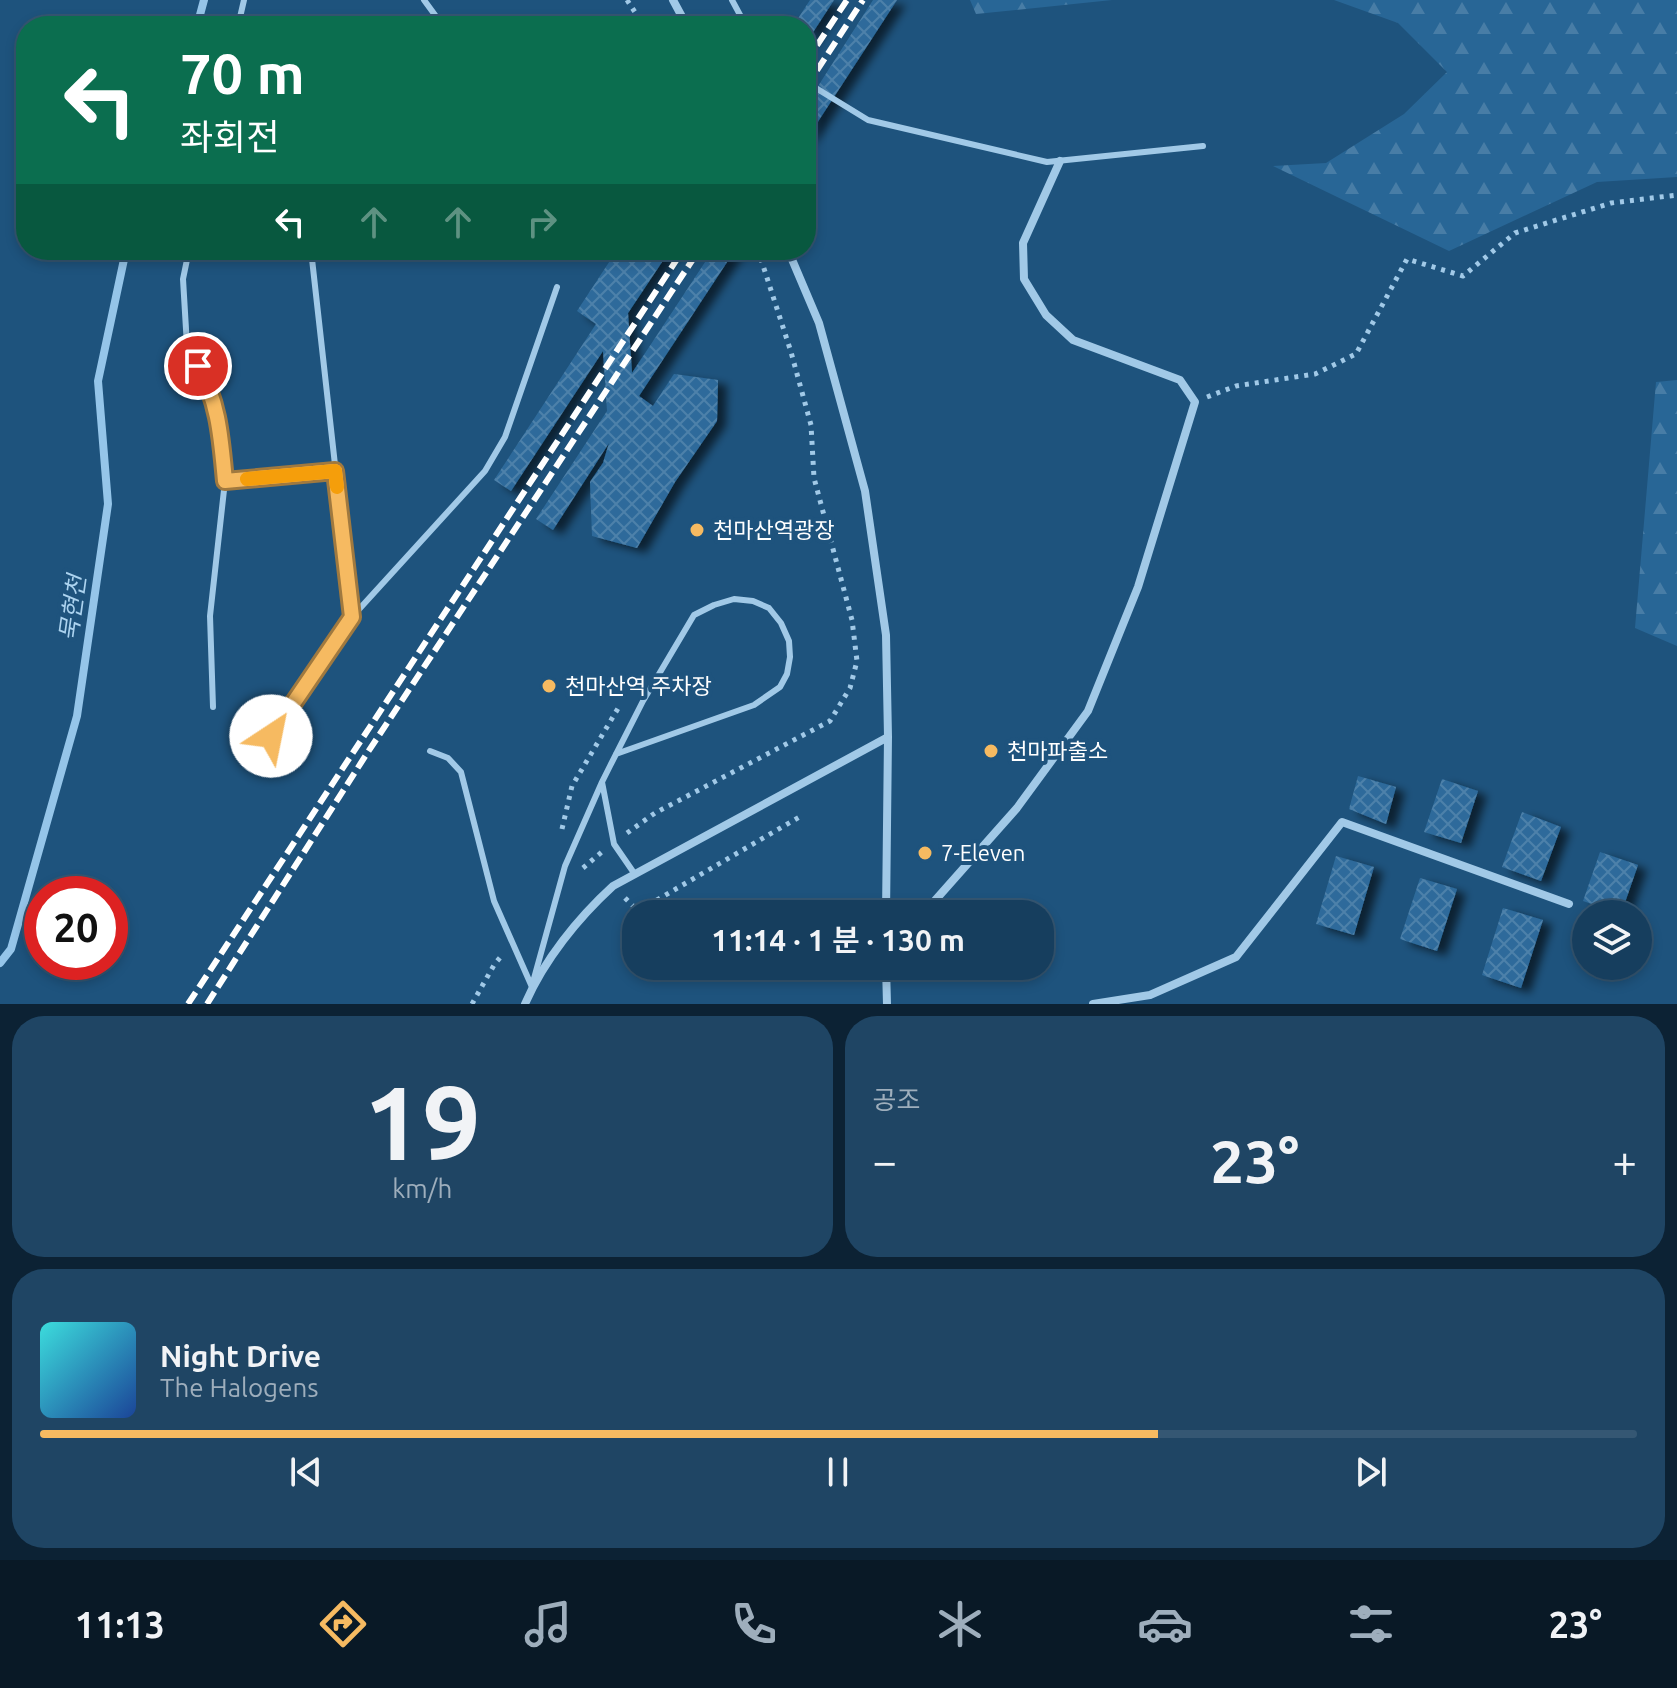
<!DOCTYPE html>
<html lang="ko">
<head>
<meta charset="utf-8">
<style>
  body { margin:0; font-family:Ubuntu,"Noto Sans KR",sans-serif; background:#1f4564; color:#f1f3f6; height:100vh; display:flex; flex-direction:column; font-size:30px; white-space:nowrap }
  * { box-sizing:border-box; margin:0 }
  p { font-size:26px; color:#9eaebc }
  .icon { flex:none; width:44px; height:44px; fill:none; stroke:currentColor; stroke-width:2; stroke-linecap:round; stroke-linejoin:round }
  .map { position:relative; height:1004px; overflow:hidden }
  .side { display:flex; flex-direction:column; gap:12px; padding:12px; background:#0c2234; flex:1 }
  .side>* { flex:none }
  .banner { position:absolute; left:16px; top:16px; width:800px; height:244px; border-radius:32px; box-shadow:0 4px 12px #0003,0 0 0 2px #355773; background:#0b6e4f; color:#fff; overflow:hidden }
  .buttons { position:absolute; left:1572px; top:900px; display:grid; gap:16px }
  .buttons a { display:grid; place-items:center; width:80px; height:80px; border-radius:50%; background:#163e5e; box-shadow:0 4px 12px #0003,0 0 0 2px #355773; font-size:40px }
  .speed { position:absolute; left:24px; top:876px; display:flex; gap:16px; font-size:40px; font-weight:700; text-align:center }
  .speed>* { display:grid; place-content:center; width:104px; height:104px; border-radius:50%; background:#163e5e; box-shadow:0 4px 12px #0003,0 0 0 2px #355773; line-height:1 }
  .speed .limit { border:12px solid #d22; background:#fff; color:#111 }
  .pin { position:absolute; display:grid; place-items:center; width:68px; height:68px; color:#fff; margin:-34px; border:4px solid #fff; border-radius:50%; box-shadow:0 2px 8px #0007 }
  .me { position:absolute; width:88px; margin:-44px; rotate:34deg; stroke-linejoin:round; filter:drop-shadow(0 0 6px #0008) }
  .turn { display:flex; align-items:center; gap:28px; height:168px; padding:0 32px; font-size:36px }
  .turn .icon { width:104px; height:104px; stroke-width:2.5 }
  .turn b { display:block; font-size:56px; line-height:68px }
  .lanes { display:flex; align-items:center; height:76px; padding:0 32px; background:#0003; justify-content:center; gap:40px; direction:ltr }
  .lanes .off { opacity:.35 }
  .big { font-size:60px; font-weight:600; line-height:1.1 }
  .side .card { flex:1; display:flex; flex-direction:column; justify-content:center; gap:12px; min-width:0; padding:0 28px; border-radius:32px; background:#1f4564 }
  .side .dial { align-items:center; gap:0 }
  .dial b { font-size:104px; line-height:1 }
  .song { display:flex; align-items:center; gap:24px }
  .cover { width:96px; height:96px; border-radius:12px; background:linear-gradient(135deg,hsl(180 70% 55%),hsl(220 70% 35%)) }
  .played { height:8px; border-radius:4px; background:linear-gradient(90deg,#f6ba61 70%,#355773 70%) }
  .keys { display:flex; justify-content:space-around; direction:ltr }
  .heat { display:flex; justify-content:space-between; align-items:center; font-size:44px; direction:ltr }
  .side .tiles { flex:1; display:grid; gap:12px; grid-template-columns:1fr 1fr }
  .card:last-child { grid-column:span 2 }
  .trip { position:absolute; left:622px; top:900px; width:432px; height:80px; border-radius:32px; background:#163e5e; box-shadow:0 4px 12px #0003,0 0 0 2px #355773; font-weight:600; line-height:80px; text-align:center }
  .tabs { display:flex; height:128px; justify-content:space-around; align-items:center; background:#091926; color:#9eaebc }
  .tabs .icon { width:56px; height:56px }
  .tabs .selected { color:#f6ba61 }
  .tabs b { font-size:36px; color:#f1f3f6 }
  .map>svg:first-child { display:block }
  .forest { fill:url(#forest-firs) }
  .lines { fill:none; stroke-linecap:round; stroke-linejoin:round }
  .stream { stroke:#95c5e9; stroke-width:8 }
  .building { fill:url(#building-cross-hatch); filter:url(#shadow) }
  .path { stroke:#a1c9e7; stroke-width:5; stroke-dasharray:4 6; stroke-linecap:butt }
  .lane { stroke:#a1c9e7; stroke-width:6 }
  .street { stroke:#a1c9e7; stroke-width:8 }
  .rail { stroke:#fff; stroke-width:6; stroke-dasharray:14 6; stroke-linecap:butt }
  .route-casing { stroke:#a0793f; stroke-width:20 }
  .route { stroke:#f6ba61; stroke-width:14 }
  .slow { stroke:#f59e0b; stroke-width:14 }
  .poi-dot { fill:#f6ba61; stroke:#1e537d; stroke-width:3 }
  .labels { text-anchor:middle; stroke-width:8; stroke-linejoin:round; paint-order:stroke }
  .poi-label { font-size:22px; fill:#fff; stroke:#1e537d; text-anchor:start }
  .water-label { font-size:24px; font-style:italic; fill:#acd3ef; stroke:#1e537d }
</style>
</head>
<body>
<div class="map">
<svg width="1677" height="1004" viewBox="0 0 1677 1004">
  <defs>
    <pattern id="forest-firs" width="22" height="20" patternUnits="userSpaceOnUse" patternTransform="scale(2)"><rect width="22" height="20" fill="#286696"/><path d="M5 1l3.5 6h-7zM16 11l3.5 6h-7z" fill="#487da6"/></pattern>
    <pattern id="building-cross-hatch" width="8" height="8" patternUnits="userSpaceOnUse" patternTransform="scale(2)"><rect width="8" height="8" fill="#2e6b9b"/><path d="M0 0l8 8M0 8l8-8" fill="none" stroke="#4d81aa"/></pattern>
    <filter id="shadow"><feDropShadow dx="9" dy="5" stdDeviation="4" flood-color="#0009"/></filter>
  </defs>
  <rect width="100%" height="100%" fill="#1e537d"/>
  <!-- forest -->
  <path class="forest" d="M970,0H1112L976,14Z
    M1334,0H1677V177L1597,182L1449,251L1273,166L1326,163L1404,114L1447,72L1398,23Z
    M1677,380V646L1635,628L1656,382Z"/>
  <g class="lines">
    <!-- stream -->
    <path class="stream" d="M197,26L204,0
      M0,963L11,949L77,716L108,504L98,381L126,250"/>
  </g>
  <!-- building -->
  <path class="building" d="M810,0H834L806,43V26H793Z
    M873,0H897L806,140V105Z
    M617,250H670L628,313L632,373L713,250H735L639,396L653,406L674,374L718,380L717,421L675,482L637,548L592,536L590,482L603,463L609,443L553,530L536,519L607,411L603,351L511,491L494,480L596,324L577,311Z
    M1358,776L1396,787L1386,824L1349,809Z
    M1442,779L1478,791L1461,843L1424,832Z
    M1522,812L1561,827L1541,881L1502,867Z
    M1600,852L1638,865L1621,914L1583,901Z
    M1336,856L1374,867L1354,935L1316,924Z
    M1420,878L1457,889L1437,951L1400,939Z
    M1503,908L1543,920L1521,988L1482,975Z"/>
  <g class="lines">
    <!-- path -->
    <path class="path" d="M627,0L644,26
      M1207,397L1236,386L1315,374L1356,354L1407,259L1463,276L1515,233L1611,203L1677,195
      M562,829L572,786L620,705
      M627,833L655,813L830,721L850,688L857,661L852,620L814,478L811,425L791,352L758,250
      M583,868L603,851
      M625,898L638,911L801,816
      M472,1004L494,965L503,954"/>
    <!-- lane -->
    <path class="lane" d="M424,0L443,26
      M732,0L746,26
      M238,26L244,0
      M806,82L868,120L1047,162L1203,146
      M189,250L183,279L187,346L210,386L219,423L225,481L210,616L213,707
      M311,250L352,617
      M225,481L335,471
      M430,751L448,758L461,772L494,901L532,987
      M304,754L285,752L271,736L352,617L485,471L505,437L557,287
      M616,754L754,705L780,687L787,674L790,657L789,641L781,623L769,608L753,601L734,599L714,605L694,615L643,701L610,766L602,782L614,844L634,873
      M533,982L565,866L602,782"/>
    <!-- street -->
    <path class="street" d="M673,0L687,26
      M886,914L888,737
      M923,914L1017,808L1088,711L1138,587L1195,402L1180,380L1073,340L1046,315L1024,279L1023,243L1060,161
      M886,966L887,1004
      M525,1004C544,960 578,918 613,886L888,737L886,635L865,491L819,323L788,250
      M1093,1004L1150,995L1236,957L1342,822L1569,904"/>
    <!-- rail -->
    <path class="rail" d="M806,62L847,0
      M806,87L863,0
      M188,1004L683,250
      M207,1004L366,755L699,250"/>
  </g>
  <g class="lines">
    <!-- route casing -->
    <g class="route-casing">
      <path id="route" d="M198,366C219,402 221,440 225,481L335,471L352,617L271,736"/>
    </g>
    <!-- route -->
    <use href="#route" class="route"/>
    <!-- slow -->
    <path class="slow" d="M247,479L335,471L337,487"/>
  </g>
  <!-- markers -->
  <g class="poi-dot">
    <circle cx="697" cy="530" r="8"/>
    <circle cx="549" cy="686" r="8"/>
    <circle cx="991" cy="751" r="8"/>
    <circle cx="925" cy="853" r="8"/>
  </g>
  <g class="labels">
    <!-- poi labels -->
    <g class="poi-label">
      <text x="713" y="538">천마산역광장</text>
      <text x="565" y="694">천마산역 주차장</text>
      <text x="1007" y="759">천마파출소</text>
      <text x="941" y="861">7-Eleven</text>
    </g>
    <!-- water labels -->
    <g class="water-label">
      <text transform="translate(73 608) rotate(-82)" y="8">묵현천</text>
    </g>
  </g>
</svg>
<div class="buttons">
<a><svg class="icon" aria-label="layers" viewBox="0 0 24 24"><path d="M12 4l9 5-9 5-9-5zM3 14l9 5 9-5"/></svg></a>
</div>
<div class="speed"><div class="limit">20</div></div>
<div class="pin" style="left:198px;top:366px;background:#d93025"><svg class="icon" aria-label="arrive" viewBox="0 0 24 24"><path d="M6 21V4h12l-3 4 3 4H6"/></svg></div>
<svg class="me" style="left:271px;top:736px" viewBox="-20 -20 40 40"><circle r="19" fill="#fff"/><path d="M0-13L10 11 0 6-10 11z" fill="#f6ba61"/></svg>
<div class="trip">11:14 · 1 분 · 130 m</div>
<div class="banner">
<div class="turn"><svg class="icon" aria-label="left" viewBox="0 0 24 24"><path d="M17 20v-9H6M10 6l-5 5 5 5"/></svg><div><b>70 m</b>좌회전</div></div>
<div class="lanes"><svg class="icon" aria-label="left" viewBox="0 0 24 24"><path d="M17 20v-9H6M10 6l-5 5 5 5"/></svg><svg class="icon off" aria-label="ahead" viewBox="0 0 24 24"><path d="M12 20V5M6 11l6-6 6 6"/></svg><svg class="icon off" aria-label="ahead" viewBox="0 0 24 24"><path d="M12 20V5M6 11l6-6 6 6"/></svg><svg class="icon off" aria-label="right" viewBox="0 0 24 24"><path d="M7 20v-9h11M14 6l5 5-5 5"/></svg></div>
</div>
</div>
<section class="side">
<div class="tiles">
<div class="card dial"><b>19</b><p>km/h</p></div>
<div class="card"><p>공조</p>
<div class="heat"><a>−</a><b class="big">23°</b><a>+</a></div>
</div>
<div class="card">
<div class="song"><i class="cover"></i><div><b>Night Drive</b><p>The Halogens</p></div></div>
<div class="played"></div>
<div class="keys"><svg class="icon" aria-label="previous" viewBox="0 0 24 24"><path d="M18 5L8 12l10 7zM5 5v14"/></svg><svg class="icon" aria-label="pause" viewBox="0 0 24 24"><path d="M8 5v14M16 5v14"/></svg><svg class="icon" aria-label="next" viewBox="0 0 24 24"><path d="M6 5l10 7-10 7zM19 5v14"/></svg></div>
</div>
</div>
</section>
<nav class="tabs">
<b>11:13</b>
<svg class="icon selected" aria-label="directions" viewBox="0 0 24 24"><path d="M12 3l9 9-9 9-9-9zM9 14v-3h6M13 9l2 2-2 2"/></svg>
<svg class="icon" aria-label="music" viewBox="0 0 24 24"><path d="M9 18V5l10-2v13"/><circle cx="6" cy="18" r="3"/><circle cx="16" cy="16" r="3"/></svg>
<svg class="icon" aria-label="phone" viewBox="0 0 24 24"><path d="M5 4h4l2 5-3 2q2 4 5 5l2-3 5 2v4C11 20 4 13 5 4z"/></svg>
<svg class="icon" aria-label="climate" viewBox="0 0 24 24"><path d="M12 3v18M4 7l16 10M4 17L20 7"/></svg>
<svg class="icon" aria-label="car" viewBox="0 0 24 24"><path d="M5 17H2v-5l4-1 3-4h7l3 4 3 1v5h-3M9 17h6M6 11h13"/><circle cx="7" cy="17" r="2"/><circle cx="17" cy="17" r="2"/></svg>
<svg class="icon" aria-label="filters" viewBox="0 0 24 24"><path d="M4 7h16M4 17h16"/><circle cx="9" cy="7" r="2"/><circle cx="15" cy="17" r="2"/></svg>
<b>23°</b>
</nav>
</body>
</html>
